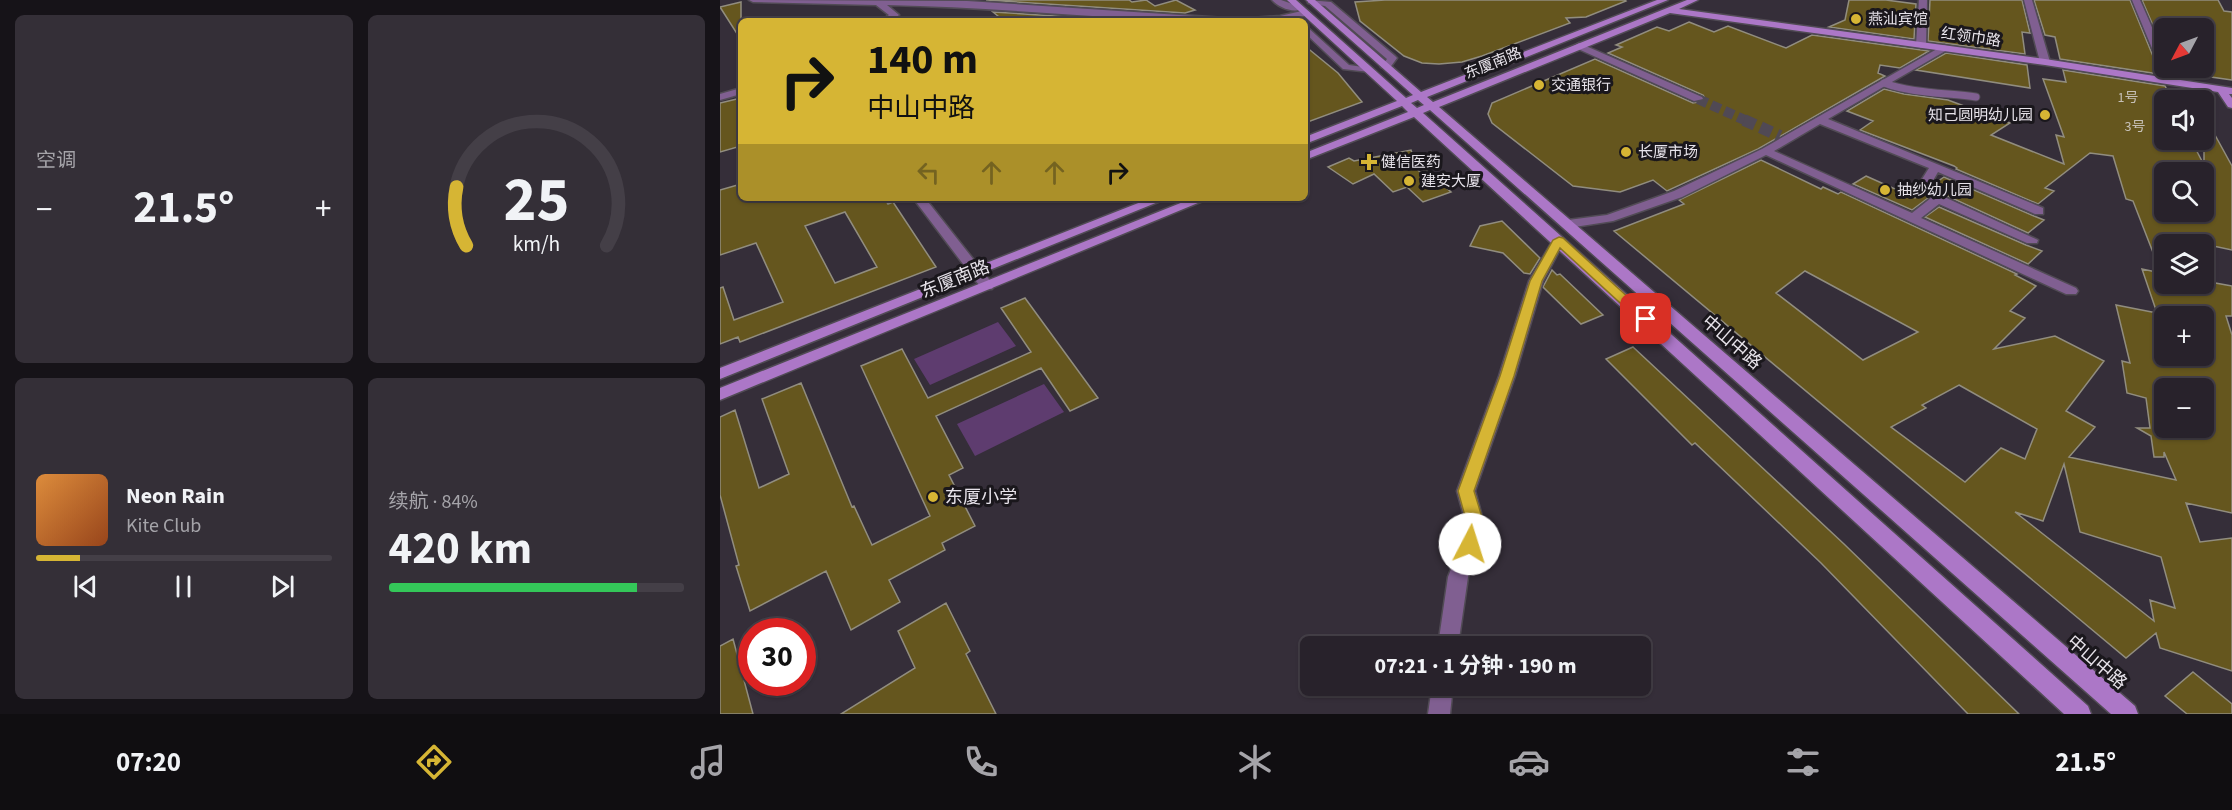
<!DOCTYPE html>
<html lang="zh">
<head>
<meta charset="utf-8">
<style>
  body { margin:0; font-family:"Source Sans 3","Noto Sans SC",sans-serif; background:#342f37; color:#f1f3f6; height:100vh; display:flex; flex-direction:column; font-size:22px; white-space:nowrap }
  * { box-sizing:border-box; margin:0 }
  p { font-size:20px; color:#a5a4a9 }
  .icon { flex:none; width:33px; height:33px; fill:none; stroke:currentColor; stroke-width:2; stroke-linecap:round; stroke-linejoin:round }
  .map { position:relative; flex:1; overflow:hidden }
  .sheet { display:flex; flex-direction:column; gap:15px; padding:15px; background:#161318; width:720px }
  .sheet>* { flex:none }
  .banner { position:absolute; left:18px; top:18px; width:570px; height:183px; border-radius:9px; box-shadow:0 2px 4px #0004,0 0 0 2px #443f47; background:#d6b534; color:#111; overflow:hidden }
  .needle { width:39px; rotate:229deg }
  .tools { position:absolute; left:1434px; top:18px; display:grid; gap:12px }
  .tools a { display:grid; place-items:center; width:60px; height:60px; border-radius:9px; background:#28222b; box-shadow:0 2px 4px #0004,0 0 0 2px #443f47; font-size:30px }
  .speed { position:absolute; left:18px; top:618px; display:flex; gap:12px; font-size:30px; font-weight:700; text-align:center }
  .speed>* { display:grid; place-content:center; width:78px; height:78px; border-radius:50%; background:#28222b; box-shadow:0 2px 4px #0004,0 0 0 2px #443f47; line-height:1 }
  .speed .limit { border:9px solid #d22; background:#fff; color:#111 }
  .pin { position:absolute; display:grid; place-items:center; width:51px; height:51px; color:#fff; margin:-26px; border-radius:12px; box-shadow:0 3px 9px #0006 }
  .me { position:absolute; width:66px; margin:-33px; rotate:5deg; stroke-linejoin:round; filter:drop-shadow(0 0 4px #0008) }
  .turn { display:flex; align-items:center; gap:21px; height:126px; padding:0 30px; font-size:27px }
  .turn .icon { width:78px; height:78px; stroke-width:2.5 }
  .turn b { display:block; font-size:42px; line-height:51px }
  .lanes { display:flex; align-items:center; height:57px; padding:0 30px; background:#0003; justify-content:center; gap:30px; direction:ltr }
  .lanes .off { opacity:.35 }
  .big { font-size:45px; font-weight:700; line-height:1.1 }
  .sheet .widget { flex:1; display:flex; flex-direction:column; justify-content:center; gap:9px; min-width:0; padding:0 21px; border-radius:9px; background:#342f37 }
  .sheet .dial { align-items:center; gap:0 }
  .dial svg { height:156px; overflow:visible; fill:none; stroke:#443f47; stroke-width:7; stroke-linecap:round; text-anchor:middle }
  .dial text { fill:#f1f3f6; stroke:none }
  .song { display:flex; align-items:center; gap:18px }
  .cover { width:72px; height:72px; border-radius:9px; background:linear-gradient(135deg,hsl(30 70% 55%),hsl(20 70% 35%)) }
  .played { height:6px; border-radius:3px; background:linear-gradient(90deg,#d6b534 15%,#443f47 15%) }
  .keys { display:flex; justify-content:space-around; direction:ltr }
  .heat { display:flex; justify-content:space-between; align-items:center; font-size:33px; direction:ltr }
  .charge { height:9px; border-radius:4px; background:linear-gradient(90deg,#34c759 84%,#443f47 0) }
  .sheet .tiles { flex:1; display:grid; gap:15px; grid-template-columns:repeat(2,1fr) }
  .trip { position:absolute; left:580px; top:636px; width:351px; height:60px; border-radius:9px; background:#28222b; box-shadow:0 2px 4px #0004,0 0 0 2px #443f47; font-weight:700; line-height:60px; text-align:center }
  .menu { display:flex; height:96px; justify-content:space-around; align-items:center; background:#100e11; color:#a5a4a9 }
  .menu .icon { width:42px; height:42px }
  .menu .current { color:#d6b534 }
  .menu b { font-size:27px; color:#f1f3f6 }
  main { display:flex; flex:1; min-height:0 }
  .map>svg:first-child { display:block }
  .green { fill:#5e3c6f }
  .building { fill:#65561e; stroke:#918d7f; stroke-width:1.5; fill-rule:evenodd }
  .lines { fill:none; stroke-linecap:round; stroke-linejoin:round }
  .street-tunnel-far1 { stroke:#504954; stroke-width:10; stroke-dasharray:10 4.5; stroke-linecap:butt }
  .street-tunnel { stroke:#504954; stroke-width:12; stroke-dasharray:12 6; stroke-linecap:butt }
  .lane-casing { stroke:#514b55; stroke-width:9 }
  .street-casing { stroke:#514b55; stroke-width:3 }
  .secondary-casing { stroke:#514b55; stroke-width:3 }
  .lane { stroke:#805f91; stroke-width:7 }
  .street { fill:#805f91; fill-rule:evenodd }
  .secondary { fill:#ac77c7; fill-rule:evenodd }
  .route { fill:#d6b534; stroke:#8b7622; stroke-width:1.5 }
  .poi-dot { fill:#d6b534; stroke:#1a171c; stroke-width:2 }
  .labels { text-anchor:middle; stroke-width:6; stroke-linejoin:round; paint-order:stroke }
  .far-number-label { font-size:14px; fill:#c6c0b7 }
  .far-poi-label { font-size:15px; fill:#e7e3ea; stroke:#1a171c; text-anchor:start }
  .far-street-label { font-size:15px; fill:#e7e3ea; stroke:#1a171c }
  .street-label { font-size:18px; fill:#e7e3ea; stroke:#1a171c }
  .poi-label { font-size:18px; fill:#e7e3ea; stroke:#1a171c; text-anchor:start }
</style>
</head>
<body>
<main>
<section class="sheet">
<div class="tiles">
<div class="widget"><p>空调</p>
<div class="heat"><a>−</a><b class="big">21.5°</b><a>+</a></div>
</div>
<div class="widget dial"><svg viewBox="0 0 100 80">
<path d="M14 69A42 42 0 1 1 86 69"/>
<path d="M14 69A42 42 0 0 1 9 39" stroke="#d6b534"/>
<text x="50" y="56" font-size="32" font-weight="700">25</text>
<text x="50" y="72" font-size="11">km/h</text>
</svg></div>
<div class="widget">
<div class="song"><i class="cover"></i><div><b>Neon Rain</b><p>Kite Club</p></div></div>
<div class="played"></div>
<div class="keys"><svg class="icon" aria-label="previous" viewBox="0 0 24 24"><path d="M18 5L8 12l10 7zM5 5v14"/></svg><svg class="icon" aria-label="pause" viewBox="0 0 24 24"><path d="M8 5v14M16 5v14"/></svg><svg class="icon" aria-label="next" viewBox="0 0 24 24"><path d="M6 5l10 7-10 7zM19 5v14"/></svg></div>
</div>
<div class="widget"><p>续航 · 84%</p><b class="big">420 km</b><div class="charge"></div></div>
</div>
</section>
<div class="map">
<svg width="1512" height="714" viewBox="0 0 1512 714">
  <rect width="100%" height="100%" fill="#352e39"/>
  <!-- green -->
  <path class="green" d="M278,322L296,346L210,385L194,359Z
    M324,384L344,412L255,456L237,424Z"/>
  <!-- building -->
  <path class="building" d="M266,0H409L412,2L426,0L435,6L456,0L475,10L465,13Z
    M665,0H905L906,1L866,17L846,18L850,23L762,56L742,62L719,64L702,63L684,56L640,21L635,2Z
    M1129,0H1166L1196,4L1194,39L1109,27L1125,20Z
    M1210,0H1302L1310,33L1302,32L1305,54L1208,41Z
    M1314,0H1410L1437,66L1443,70L1437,69L1439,74L1340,59L1335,37L1325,35Z
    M1422,0H1498L1504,11L1512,12V80L1484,76V28L1444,24V51Z
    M21,2V40L0,7Z
    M273,12L381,19L423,21H284Z
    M969,22L994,32L1008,26L1066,48L1092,35L1209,51L1180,68L1160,65L1158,73L1165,76L1038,149L947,191L933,180L900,192L853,186L772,123L768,114L772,103L875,59L973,103L983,101L985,98L983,95L888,53L902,47L896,45L937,27L949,31Z
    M585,46L618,73L642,102L585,123Z
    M1226,53L1307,65L1310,88L1196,70Z
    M1343,70L1445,86L1452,100H1444V140H1471L1484,165V115L1512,166V250L1484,244H1444V284H1484V281L1512,286V316H1506L1512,335V513L1466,503L1480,542L1512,538V671L1440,648L1436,633L1406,658L894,231L964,204L959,200L1041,160L1101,189L1103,187L1118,194L1121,192L1297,274L1295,275L1316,286L1290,311L1305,318L1274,349L1335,336L1384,361L1346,411L1375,427L1349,457L1456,480L1444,452V457H1434L1431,436L1417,428H1430L1426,398L1407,393L1402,361L1410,363L1396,305L1437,313L1422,269L1441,273L1413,201L1406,199L1393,156L1370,153L1325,188L1334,191L1318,204L1236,169L1237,168L1234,166L1140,130L1153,121L1127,111L1164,89L1184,94L1228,100L1290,123L1271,135L1344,164L1336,135L1344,137L1323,79L1346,82ZM1444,172H1484V212H1444ZM1085,271L1198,332L1143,360L1056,293ZM1444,316H1484V356H1444ZM1239,385L1317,429L1305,459L1281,448L1245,482L1171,427L1206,408L1202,405ZM1444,388H1484V428H1444ZM1344,464L1360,532L1441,557L1455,608L1430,600L1434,621L1295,512L1323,521Z
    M21,98V146L0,152V103Z
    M691,150L693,156L683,161L690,163L700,172L706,170L731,192L703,202L687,187L673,192L654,174L633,184L608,167L629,158L634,161Z
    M1146,176L1195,198L1203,192L1208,198L1192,210L1133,184Z
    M1224,177L1314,216L1324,220L1308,233L1223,194L1214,184Z
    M21,184V198H164L168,204L173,202L216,267L20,342L18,337L0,344V288L3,287L14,320L63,302L36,243L0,255V190ZM125,212L157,267L115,283L85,226Z
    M1219,207L1306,245L1322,251L1308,264L1205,217Z
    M782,221L820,258L810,274L804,273L783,253L750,246L760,226Z
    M832,270L837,275L840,274L883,315L861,324L823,287Z
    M305,298L378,398L350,411L321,368L216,416L243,468L229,475L255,526L222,543L225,550L169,580L180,602L131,630L106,571L30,611L16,566L19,565L0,495V417L15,410L39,488L69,474L42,399L81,383L132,507L134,506L152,545L210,516L141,366L182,349L208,398L311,352L281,308Z
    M913,347L1124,544L1299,714H1248L1101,563L975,443L972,445L886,359Z
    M226,603L250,651L246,654L276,714H121L195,668L178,631Z
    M13,639L33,714H0V646Z
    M1473,672L1512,704V714H1467L1445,696Z"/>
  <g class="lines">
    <!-- street-tunnel-far1 -->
    <path class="street-tunnel-far1" d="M978,99L1027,121"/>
    <!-- street-tunnel -->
    <path class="street-tunnel" d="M1024,120L1060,136"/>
    <!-- lane casing -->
    <g class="lane-casing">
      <path id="lane" d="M1164,83C1190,93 1227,93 1256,97"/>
    </g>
    <!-- street casing -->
    <g class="street-casing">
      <path id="street" d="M29,0L247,1L505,18L509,21C395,21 281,7 167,5L179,15L171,21H161L169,15L156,5L33,2Z
        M552,0H561L584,8C575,14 559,8 552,0Z
        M588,0L611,2L675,56L677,58L669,69L661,67L667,59L605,6L588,3Z
        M1199,0H1207L1206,45L1201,48L1196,45Z
        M1304,0H1312L1330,62L1328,64L1320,62Z
        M1412,0H1420L1444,55L1445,68L1439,65Z
        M586,10L590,13L589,15L563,21H527L531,18L560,16Z
        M585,25L629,65L650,68V72L623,69L585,33Z
        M859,43L982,97L983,99L974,101L856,48L854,46Z
        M1224,45L1227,46V50L1108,119L1323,208V214H1315L1218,172L1211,184L1222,196L1318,240L1317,243H1307L1219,204L1201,218L1356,288L1358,291L1356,294H1346L1046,155L962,197L893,221L848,228L842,224L848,220L887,215L954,191L1042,149ZM1100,124L1209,168L1199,184L1211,198L1192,213L1054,151Z
        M21,88V94L0,100V94Z
        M193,198H205L272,283L274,286L272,289H262Z
        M839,236L845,240L823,281L795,376L755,491L765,527L748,577L738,646H718L728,577L747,527L737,491L779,376L809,281L833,240Z
        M712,686H733L730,714H708Z"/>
    </g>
    <!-- secondary casing -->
    <g class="secondary-casing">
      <path id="secondary" d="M567,0H576L686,98L693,95L586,0H595L701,92L937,0H948L707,97L713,102L967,0H978L959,9L1325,59L1512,88V94H1509L1512,98V108L1508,107L1498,92L1325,65L950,13L719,107L1415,706L1418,714H1391L710,110L703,113L1368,706L1371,714H1344L694,117L585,160V153L688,112L682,106L585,144V137L677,101ZM698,100L704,105L697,108L691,103Z
        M431,198H448L0,379V368Z
        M473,198H490L0,400V388Z"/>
    </g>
    <!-- lane -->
    <use href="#lane" class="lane"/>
    <!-- street -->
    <use href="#street" class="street"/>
    <!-- secondary -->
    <use href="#secondary" class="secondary"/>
  </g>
  <!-- route -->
  <path class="route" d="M839,237L843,238L932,319L926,324L921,322L840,248L822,281L794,376L754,491L765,527L756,549L750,551L745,549L742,544L748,527L738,491L780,376L810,281L833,240Z"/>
  <!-- markers -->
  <g class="poi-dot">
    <circle cx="1136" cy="19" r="6"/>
    <circle cx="819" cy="85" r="6"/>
    <circle cx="1325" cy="115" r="6"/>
    <circle cx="906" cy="152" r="6"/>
    <path d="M646 153h6v6h6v6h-6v6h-6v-6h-6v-6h6z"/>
    <circle cx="689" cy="181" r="6"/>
    <circle cx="1165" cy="190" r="6"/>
    <circle cx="213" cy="497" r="6"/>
  </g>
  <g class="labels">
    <!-- far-number labels -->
    <g class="far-number-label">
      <text x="1408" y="102">1号</text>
      <text x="1415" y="131">3号</text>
    </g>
    <!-- far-poi labels -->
    <g class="far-poi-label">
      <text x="1148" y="24">燕汕宾馆</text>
      <text x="831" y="90">交通银行</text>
      <text x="1313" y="120" text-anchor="end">知己圆明幼儿园</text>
      <text x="918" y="157">长厦市场</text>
      <text x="661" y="167">健信医药</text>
      <text x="701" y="186">建安大厦</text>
      <text x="1177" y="195">抽纱幼儿园</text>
    </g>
    <!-- far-street labels -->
    <g class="far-street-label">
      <text transform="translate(1251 37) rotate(8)" y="5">红领巾路</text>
      <text transform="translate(773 63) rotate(-22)" y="5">东厦南路</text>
    </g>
    <!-- street labels -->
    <g class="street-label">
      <text transform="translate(235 279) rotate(-22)" y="6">东厦南路</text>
      <text transform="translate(1012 342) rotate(41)" y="6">中山中路</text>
      <text transform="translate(1377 662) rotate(41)" y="6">中山中路</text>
    </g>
    <!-- poi labels -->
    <g class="poi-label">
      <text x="225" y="503">东厦小学</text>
    </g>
  </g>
</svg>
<div class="tools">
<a><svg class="needle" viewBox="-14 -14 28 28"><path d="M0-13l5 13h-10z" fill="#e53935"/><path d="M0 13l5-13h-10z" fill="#a5a4a9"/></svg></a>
<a><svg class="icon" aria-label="sound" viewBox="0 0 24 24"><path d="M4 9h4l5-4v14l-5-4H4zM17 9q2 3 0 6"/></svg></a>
<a><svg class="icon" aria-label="search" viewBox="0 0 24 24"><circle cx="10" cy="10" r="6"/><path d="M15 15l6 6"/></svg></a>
<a><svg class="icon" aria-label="layers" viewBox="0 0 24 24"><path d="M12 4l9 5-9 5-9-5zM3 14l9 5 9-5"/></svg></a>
<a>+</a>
<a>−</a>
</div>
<div class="speed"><div class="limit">30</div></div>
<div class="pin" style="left:926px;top:319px;background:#d93025"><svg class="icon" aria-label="arrive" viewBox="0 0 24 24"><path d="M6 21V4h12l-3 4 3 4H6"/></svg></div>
<svg class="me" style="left:750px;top:544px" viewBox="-20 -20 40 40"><circle r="19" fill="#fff"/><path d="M0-13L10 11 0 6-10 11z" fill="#d6b534"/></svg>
<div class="trip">07:21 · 1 分钟 · 190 m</div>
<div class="banner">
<div class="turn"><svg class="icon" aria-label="right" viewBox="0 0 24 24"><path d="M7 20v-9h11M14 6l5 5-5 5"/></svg><div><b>140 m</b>中山中路</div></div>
<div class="lanes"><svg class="icon off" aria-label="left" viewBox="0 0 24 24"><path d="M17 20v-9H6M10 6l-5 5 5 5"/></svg><svg class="icon off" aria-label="ahead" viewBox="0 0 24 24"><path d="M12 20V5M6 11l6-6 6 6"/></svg><svg class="icon off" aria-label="ahead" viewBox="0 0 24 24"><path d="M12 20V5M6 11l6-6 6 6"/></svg><svg class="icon" aria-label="right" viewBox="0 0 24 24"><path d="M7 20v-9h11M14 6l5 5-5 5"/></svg></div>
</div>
</div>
</main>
<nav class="menu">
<b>07:20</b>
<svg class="icon current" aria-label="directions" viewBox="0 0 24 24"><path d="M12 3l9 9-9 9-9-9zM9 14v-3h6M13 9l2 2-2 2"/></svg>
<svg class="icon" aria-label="music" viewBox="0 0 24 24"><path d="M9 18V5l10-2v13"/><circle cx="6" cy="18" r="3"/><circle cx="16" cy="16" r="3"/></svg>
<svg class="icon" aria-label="phone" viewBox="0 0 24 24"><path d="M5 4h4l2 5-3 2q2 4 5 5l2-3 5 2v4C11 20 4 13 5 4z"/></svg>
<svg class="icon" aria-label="climate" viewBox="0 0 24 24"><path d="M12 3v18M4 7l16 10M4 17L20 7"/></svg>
<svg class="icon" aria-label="car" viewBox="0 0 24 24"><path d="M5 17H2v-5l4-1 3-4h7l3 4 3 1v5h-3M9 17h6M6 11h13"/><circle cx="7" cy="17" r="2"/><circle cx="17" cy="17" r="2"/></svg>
<svg class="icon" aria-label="filters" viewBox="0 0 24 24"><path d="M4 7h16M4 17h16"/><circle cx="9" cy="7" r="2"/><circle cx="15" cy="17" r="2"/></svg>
<b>21.5°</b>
</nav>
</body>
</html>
